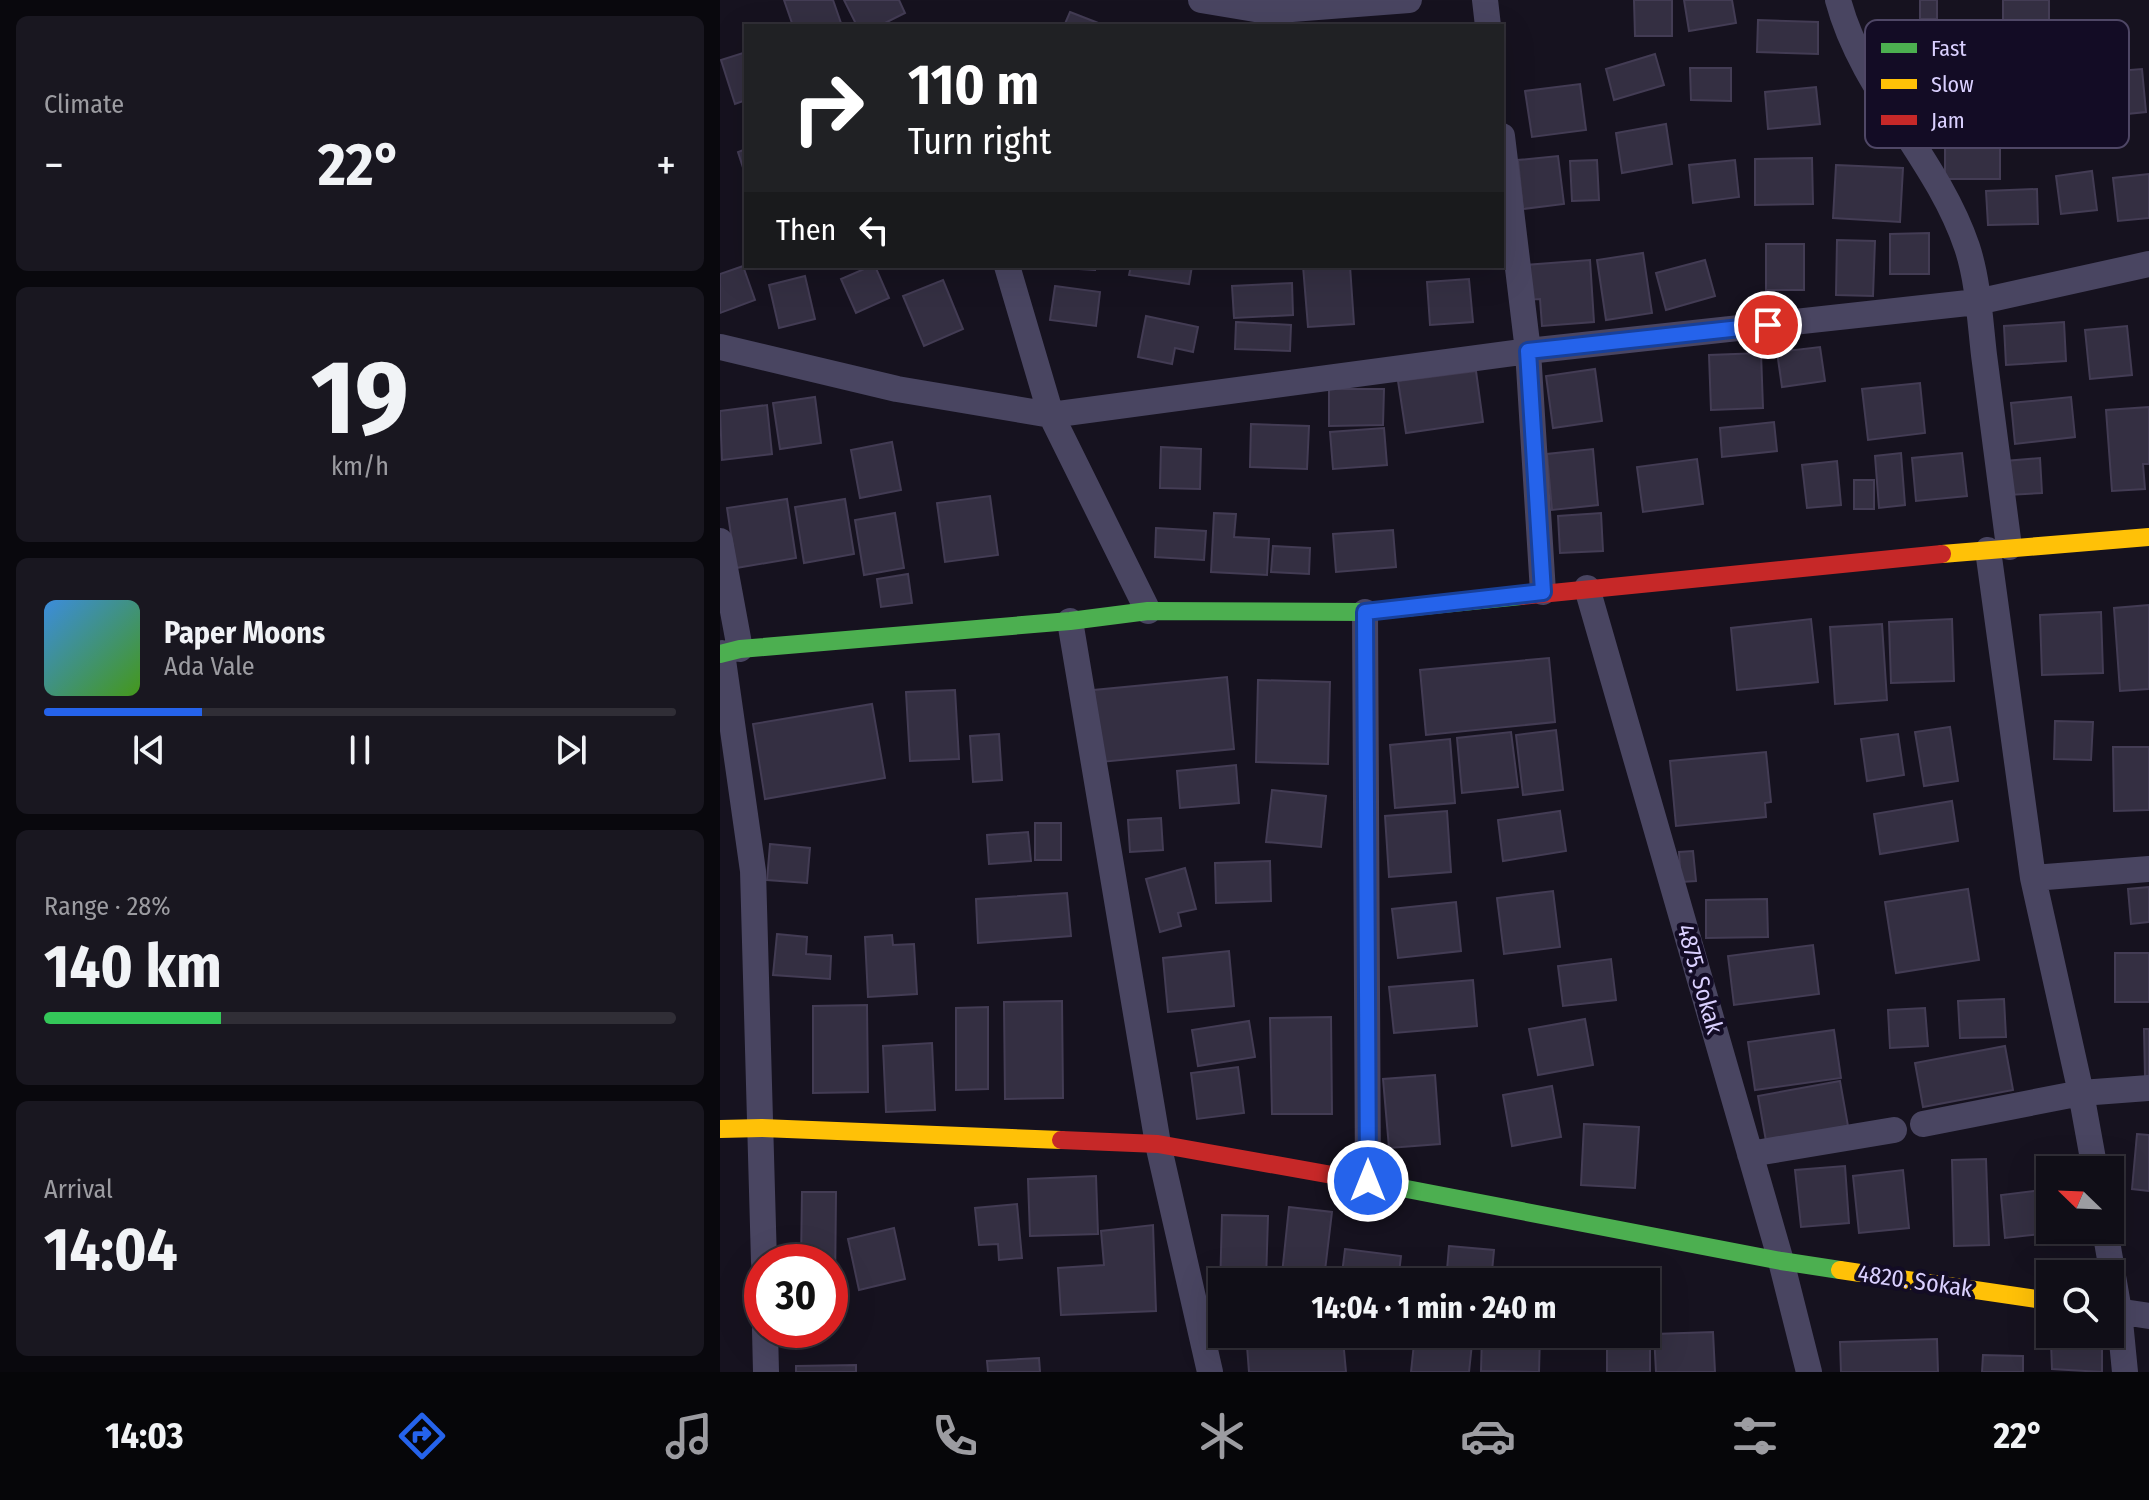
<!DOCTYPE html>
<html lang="en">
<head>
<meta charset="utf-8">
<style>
  body { margin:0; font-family:"Fira Sans Condensed",sans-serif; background:#191720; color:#f1f3f6; height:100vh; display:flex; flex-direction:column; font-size:30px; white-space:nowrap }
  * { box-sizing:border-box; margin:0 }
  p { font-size:26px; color:#9c9ca1 }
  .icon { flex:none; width:44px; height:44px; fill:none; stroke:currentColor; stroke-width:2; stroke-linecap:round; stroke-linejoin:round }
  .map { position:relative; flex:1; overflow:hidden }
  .side { display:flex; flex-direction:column; gap:16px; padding:16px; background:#09080d; width:720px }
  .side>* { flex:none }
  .top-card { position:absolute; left:24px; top:24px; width:760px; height:244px; border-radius:0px; box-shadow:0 8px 32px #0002,0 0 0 2px #302e36; background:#202124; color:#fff; overflow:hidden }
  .needle { width:52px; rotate:293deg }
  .buttons { position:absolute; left:1316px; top:1156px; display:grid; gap:16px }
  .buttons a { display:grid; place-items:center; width:88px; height:88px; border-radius:0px; background:#100e17; box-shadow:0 8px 32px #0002,0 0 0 2px #302e36; font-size:40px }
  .speed { position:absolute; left:24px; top:1244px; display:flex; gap:16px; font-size:40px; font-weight:700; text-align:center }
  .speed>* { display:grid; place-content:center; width:104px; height:104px; border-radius:50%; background:#100e17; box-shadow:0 8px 32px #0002,0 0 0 2px #302e36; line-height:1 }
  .speed .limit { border:12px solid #d22; background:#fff; color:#111 }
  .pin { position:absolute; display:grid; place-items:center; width:68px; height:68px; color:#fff; margin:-34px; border:4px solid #fff; border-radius:50%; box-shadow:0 2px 8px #0007 }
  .me { position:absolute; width:88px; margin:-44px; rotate:0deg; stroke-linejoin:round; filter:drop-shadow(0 0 6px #0008) }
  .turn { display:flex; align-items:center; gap:28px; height:168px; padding:0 32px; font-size:36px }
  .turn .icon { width:104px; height:104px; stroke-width:2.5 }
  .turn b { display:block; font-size:56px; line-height:68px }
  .then { display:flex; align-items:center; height:76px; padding:0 32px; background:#0003; gap:16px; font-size:30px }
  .big { font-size:60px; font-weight:700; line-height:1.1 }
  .side .card { flex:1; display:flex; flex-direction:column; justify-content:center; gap:12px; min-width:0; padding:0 28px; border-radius:12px; background:#191720 }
  .side .dial { align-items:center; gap:0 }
  .dial b { font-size:104px; line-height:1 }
  .song { display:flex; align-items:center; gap:24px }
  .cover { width:96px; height:96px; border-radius:12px; background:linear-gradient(135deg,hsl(210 70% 55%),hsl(100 70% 35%)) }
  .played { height:8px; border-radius:4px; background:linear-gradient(90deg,#2563eb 25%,#302e36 25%) }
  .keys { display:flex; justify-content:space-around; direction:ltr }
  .heat { display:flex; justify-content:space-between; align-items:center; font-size:44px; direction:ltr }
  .charge { height:12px; border-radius:6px; background:linear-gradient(90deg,#34c759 28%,#302e36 0) }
  .trip { position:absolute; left:488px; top:1268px; width:452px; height:80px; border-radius:0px; background:#100e17; box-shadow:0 8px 32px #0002,0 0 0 2px #302e36; font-weight:700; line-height:80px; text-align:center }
  .tabs { display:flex; height:128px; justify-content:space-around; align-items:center; background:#060609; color:#9c9ca1 }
  .tabs .icon { width:56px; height:56px }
  .tabs .active { color:#2563eb }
  .tabs b { font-size:36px; color:#f1f3f6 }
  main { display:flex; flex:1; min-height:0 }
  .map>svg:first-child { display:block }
  .building { fill:#342f42; stroke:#433c54; stroke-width:2 }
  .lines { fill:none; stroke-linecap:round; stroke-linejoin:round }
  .street { stroke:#494561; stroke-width:26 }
  .fast { stroke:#4caf50; stroke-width:18 }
  .slow { stroke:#ffc107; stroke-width:18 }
  .jam { stroke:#c62828; stroke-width:18 }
  .route-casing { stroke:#184099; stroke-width:20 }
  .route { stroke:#2563eb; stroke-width:14 }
  .labels { text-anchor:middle; stroke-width:8; stroke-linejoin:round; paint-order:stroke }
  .street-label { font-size:24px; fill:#dad0ff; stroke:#130c25 }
  .key { fill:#130c25; stroke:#4f4766; stroke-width:2 }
  .key-label { font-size:22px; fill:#dad0ff }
</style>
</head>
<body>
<main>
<section class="side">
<div class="card"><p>Climate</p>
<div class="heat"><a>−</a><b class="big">22°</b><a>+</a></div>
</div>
<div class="card dial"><b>19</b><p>km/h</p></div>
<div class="card">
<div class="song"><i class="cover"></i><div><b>Paper Moons</b><p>Ada Vale</p></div></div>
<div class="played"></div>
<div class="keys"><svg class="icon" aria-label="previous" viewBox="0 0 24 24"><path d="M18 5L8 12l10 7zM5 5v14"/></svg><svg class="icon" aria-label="pause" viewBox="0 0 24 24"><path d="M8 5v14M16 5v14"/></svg><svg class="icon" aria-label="next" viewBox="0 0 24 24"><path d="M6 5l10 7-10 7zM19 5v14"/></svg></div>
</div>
<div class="card"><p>Range · 28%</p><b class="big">140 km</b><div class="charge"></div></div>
<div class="card"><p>Arrival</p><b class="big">14:04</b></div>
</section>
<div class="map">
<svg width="1429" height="1372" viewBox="0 0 1429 1372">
  <rect width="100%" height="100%" fill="#16121f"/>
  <!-- building -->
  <path class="building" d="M64,0H113L122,26H73Z
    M124,0H179L185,13L159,26H137Z
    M914,0H952V36H915Z
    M964,0H1012L1016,23L969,31Z
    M1200,0H1217V19H1200Z
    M1283,0H1329V26L1283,27Z
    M350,12L386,26H344Z
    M1038,20L1098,22V54L1037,52Z
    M26,52V100L15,104L1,60Z
    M935,54L944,85L894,100L886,69Z
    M970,68H1011V101L971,100Z
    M1422,69L1426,112L1388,116L1385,72Z
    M860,84L866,130L812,137L805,91Z
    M1096,87L1100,124L1048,129L1045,92Z
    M946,124L952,164L902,173L896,133Z
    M1225,144H1280V179H1225Z
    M26,149V177L18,152Z
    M838,156L844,204L803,209L798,160Z
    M1092,158L1093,204L1035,205V159Z
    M877,160L879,200L852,201L850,161Z
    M1015,160L1019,197L973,203L969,165Z
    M1116,165L1183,168L1180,222L1113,218Z
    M1372,171L1377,210L1341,214L1336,176Z
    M1429,174V218L1398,221L1393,178Z
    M1317,189L1318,224L1268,225L1266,191Z
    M1209,233V274H1170V234Z
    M1117,240L1155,241L1153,296L1116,295Z
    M1046,244H1084V290H1046Z
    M923,253L932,313L886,320L877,260Z
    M870,260L874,322L822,326L820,299L807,300L805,265Z
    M985,260L995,296L946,310L936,273Z
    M23,266L35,300L0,313V274Z
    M151,266H155L169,298L136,313L121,279Z
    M305,266H375V270Z
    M411,266H472L469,284L409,275Z
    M583,266H630L634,324L588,327Z
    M85,276L95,319L59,328L49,285Z
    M749,279L753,322L710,325L707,282Z
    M223,280L243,329L204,346L183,296Z
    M572,283L573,315L514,318L512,286Z
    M335,286L380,292L376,326L330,320Z
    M426,316L478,327L473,352L455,348L452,364L418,357Z
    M516,322L571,325L570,351L515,349Z
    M1344,322L1346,361L1286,365L1284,326Z
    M1407,326L1412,375L1370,379L1365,330Z
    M1100,347L1105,381L1062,387L1057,352Z
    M1041,353L1043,408L991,410L989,355Z
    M875,369L882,421L833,428L826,376Z
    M756,371L763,422L686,433L678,381Z
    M1200,383L1205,433L1148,440L1142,389Z
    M609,389H664L663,425L609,426Z
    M95,397L101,443L60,449L53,403Z
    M1351,397L1355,437L1295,444L1291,403Z
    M47,405L52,454L2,460L0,411Z
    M1429,407V464H1423L1425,489L1392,491L1386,410Z
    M1054,422L1057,451L1002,457L1000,428Z
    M531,424L589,426L587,469L530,467Z
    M664,428L667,465L613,469L610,432Z
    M172,442L181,490L140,498L131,450Z
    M441,447L481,449L480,489L440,488Z
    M873,449L878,505L832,510L827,454Z
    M1181,453L1185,505L1159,508L1155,456Z
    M1242,453L1247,496L1196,501L1192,458Z
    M1320,458L1322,493L1288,495L1285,461Z
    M977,459L983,504L923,512L917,467Z
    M1117,461L1121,505L1087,508L1082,465Z
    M1134,480H1154V509H1134Z
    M270,496L278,555L225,562L217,503Z
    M67,499L76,558L16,568L7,508Z
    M125,499L134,554L84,563L75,507Z
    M175,513L184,568L144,575L135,520Z
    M494,513L516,514L514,537L549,539L547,575L491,572Z
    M881,513L883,551L840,553L838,516Z
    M436,528L486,531L484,560L435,557Z
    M673,530L676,567L616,572L613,534Z
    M553,546L590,548L589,574L551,572Z
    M188,574L192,603L161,607L157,579Z
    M1429,605V689L1400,691L1394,608Z
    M1381,612L1383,673L1322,675L1320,615Z
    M1091,619L1098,682L1017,690L1011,628Z
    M1232,619L1234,681L1171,683L1169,622Z
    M1162,624L1167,700L1115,704L1110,627Z
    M829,658L835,722L706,735L700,670Z
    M507,677L514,749L381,762L374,690Z
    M538,680L610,682L608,764L536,762Z
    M235,690L239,759L190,761L186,692Z
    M152,704L165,778L45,799L33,724Z
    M1335,721L1373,722L1371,760L1334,759Z
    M1230,727L1238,781L1204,786L1195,732Z
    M836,730L843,790L803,795L796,735Z
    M791,732L798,787L742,793L737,738Z
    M279,734L282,780L253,782L250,736Z
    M1178,734L1184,775L1147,781L1141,739Z
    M730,739L735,803L675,808L670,745Z
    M1393,747H1429V810L1394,811Z
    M1046,752L1051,802L1045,803L1046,817L956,826L950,761Z
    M516,765L519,803L460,808L457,771Z
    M552,790L606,796L601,847L546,842Z
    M1232,801L1238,841L1160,854L1154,814Z
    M727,811L731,872L669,877L665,816Z
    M840,811L846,851L783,861L778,820Z
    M441,818L443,850L410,852L408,820Z
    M315,823H341V860H315Z
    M308,832L311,861L269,864L267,835Z
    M50,844L90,848L87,883L47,880Z
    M973,851L976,881L961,882L959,852Z
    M550,861L551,901L496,903L495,863Z
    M465,868L476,909L458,913L461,926L440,932L426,879Z
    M1429,887V922L1411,924L1408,889Z
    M1248,889L1259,960L1176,973L1165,902Z
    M833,891L840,947L784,954L777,898Z
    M347,893L351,936L258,943L256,899Z
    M1047,899L1048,937L986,938V900Z
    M736,902L741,951L678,958L672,909Z
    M57,934L87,937L86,954L111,956L110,979L53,975Z
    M172,935L173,945L194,944L197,994L148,997L145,937Z
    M1093,945L1099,994L1014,1005L1008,956Z
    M509,951L514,1006L448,1012L443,958Z
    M1395,953H1429V1002H1395Z
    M891,959L896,1000L843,1006L838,966Z
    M753,980L757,1026L674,1033L669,987Z
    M1284,999L1286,1037L1240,1038L1238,1001Z
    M342,1001L343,1098L285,1099L284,1002Z
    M147,1005L148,1092L93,1093V1006Z
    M268,1007V1089L236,1090V1008Z
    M1205,1008L1208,1046L1170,1048L1168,1010Z
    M611,1017L612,1114H552L550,1018Z
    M865,1019L873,1065L818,1075L809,1029Z
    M529,1021L535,1057L478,1066L472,1030Z
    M1424,1029H1429V1076L1425,1077Z
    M1114,1030L1121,1078L1035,1090L1028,1042Z
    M212,1043L215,1110L166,1112L163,1046Z
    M1285,1046L1293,1090L1203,1107L1195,1063Z
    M518,1067L524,1113L477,1119L471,1073Z
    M715,1075L720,1144L669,1148L663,1079Z
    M1120,1081L1128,1126L1046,1141L1038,1096Z
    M832,1086L841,1137L792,1146L783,1095Z
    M864,1124L919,1127L915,1188L861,1185Z
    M1417,1134L1429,1135V1191L1412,1189Z
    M1266,1159L1269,1245L1234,1246L1232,1160Z
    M1125,1166L1129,1223L1081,1227L1075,1170Z
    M1183,1170L1189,1228L1139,1233L1133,1176Z
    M376,1176L378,1234L310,1236L308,1179Z
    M1330,1189V1230L1340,1232L1285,1238L1281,1195Z
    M82,1192H116L115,1290H110V1262H81Z
    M297,1204L302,1258L279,1260L278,1244L259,1245L255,1208Z
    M569,1207L612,1212L604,1279L562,1274Z
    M502,1215L548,1216L546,1282H502V1290H500Z
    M433,1225L436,1311L341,1315L338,1268L384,1265L381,1231Z
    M174,1228L185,1279L139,1290L128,1239Z
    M729,1246L774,1250L771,1282H726Z
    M625,1249L681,1256L678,1282H621Z
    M841,1268V1282H785L784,1271Z
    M993,1332L995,1372H936L934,1334Z
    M695,1334H753L749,1372H691Z
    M762,1334H820L819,1372L761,1371Z
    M930,1334V1372H887V1335Z
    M623,1339L626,1372H529L527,1346Z
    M1217,1339L1218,1372H1121L1120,1342Z
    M1382,1342V1372L1332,1369L1331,1343Z
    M1263,1355L1303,1356V1372H1262Z
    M319,1358L320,1372H268L267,1361Z
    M136,1365V1372H76V1366Z"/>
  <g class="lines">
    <!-- street -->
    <path class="street" d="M481,0L547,11L689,0
      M765,0L768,26
      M1118,0C1142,91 1217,158 1247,247C1258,280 1260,320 1264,355C1272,419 1281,483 1289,547
      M782,136L808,351L823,592
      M287,266L331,415L808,351L1257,302L1429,264
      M0,347L177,389L331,415L428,611
      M0,541L20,649
      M1268,550L1313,878L1361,1093L1375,1170
      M867,588L1061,1261L1089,1372
      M645,612L648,1181
      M350,621L438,1144L490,1372
      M2,653L33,871L44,1262
      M1313,878L1429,869
      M1203,1124L1361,1093L1429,1088
      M1030,1154L1174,1130
      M1385,1230L1399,1311L1405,1372
      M1390,1310L1429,1316
      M45,1330L46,1372"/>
    <!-- fast -->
    <path class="fast" d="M0,654L20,649L350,621L428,611L645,612L801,596
      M640,1180L1061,1261L1120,1270"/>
    <!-- slow -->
    <path class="slow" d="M1222,554L1429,537
      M0,1129L42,1128L341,1140
      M1120,1270L1330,1301"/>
    <!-- jam -->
    <path class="jam" d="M801,596L1222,554
      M341,1140L438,1144L640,1180"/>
  </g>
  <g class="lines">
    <!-- route casing -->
    <g class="route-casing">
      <path id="route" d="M648,1181L645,612L823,592L808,351L1048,325"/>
    </g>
    <!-- route -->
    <use href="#route" class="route"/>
  </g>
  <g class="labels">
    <!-- street labels -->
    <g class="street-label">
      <text transform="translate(980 979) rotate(74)" y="8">4875. Sokak</text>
      <text transform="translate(1195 1281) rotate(8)" y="8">4820. Sokak</text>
    </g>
  </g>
  <!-- legend -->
  <rect x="1145" y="20" width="264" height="128" rx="12" class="key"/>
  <rect x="1161" y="43" width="36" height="10" fill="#4caf50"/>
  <rect x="1161" y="79" width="36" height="10" fill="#ffc107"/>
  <rect x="1161" y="115" width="36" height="10" fill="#c62828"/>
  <g class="key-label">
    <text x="1211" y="56">Fast</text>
    <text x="1211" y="92">Slow</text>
    <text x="1211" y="128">Jam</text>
  </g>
</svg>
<div class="buttons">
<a><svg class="needle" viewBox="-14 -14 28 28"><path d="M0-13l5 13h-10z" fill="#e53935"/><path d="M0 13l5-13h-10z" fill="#9c9ca1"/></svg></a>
<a><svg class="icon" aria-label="search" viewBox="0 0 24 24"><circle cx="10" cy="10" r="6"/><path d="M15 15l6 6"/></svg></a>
</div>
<div class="speed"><div class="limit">30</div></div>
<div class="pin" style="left:1048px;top:325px;background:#d93025"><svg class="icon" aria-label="arrive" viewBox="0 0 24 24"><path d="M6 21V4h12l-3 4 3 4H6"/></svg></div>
<svg class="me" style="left:648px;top:1181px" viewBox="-20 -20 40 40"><circle r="17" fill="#2563eb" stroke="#fff" stroke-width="3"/><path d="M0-11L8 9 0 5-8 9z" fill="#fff"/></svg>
<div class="trip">14:04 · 1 min · 240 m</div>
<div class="top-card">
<div class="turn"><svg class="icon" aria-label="right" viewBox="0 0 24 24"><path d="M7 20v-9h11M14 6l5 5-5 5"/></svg><div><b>110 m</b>Turn right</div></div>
<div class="then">Then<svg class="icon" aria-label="left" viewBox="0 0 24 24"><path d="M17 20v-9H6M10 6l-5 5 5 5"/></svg></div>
</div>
</div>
</main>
<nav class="tabs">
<b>14:03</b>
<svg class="icon active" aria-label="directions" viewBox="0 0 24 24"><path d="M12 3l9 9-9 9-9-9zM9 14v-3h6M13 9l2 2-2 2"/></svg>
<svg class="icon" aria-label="music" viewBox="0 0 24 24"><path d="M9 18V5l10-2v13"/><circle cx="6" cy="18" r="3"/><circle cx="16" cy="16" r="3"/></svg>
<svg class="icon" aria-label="phone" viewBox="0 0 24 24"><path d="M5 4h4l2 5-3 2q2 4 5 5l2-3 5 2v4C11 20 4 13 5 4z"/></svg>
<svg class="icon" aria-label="climate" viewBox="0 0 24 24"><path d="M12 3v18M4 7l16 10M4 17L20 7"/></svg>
<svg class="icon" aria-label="car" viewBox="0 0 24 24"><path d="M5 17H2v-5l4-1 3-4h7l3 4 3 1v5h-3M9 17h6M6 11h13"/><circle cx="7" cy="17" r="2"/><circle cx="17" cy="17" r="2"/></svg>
<svg class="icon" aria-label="filters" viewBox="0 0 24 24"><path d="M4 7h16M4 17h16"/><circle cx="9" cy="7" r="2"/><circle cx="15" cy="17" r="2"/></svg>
<b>22°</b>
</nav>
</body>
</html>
